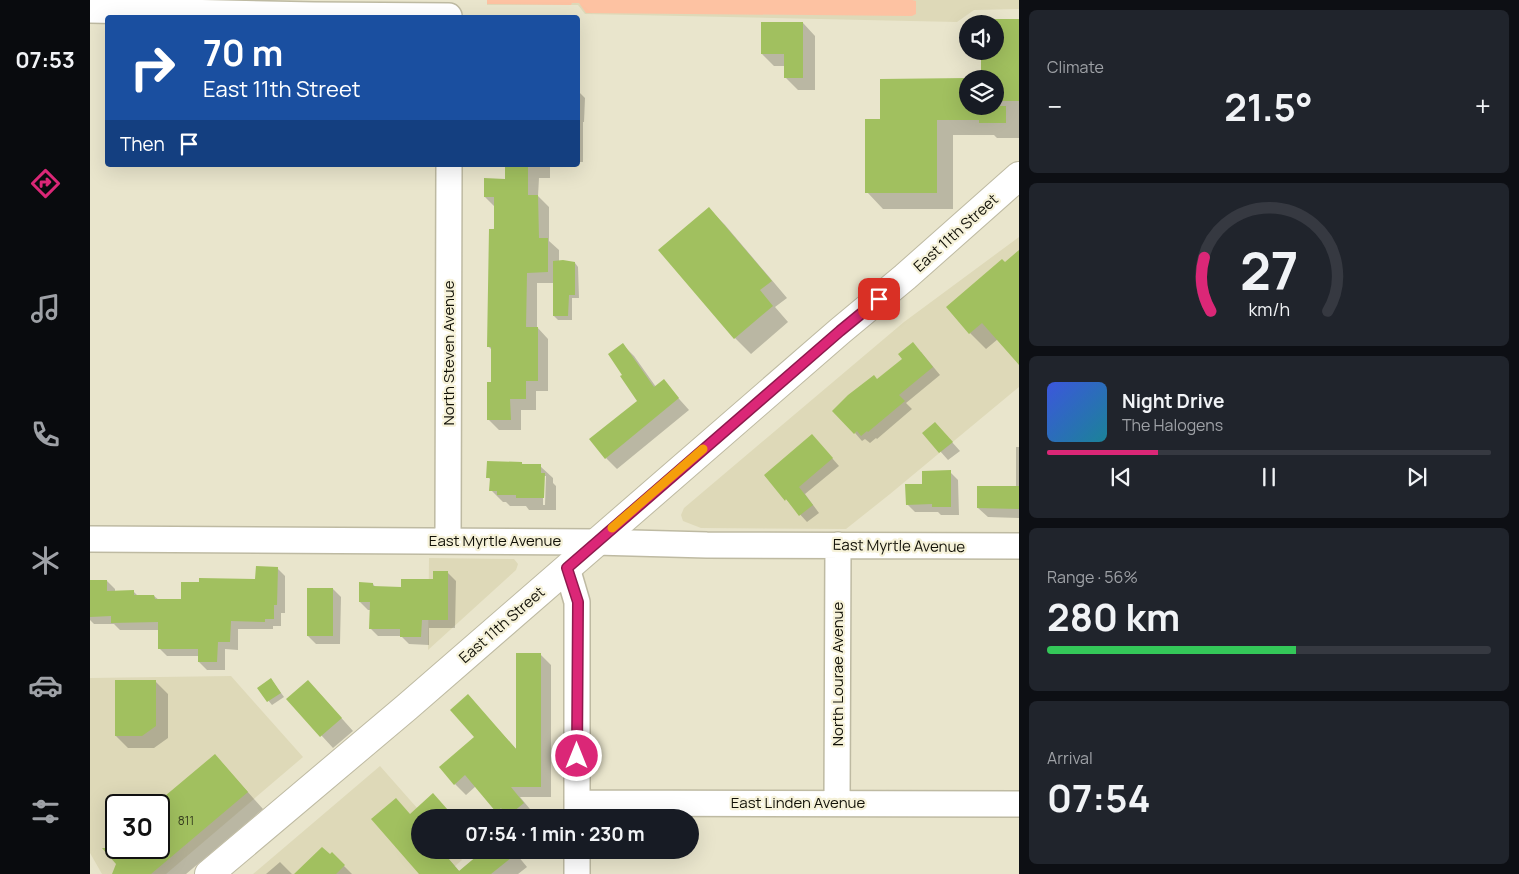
<!DOCTYPE html>
<html lang="en">
<head>
<meta charset="utf-8">
<style>
  body { margin:0; font-family:Manrope,sans-serif; background:#20242c; color:#f1f3f6; height:100vh; display:flex; flex-direction:column; font-size:19px; white-space:nowrap }
  * { box-sizing:border-box; margin:0 }
  p { font-size:16px; color:#9ea1a6 }
  .icon { flex:none; width:28px; height:28px; fill:none; stroke:currentColor; stroke-width:2; stroke-linecap:round; stroke-linejoin:round }
  .map { position:relative; flex:1; overflow:hidden }
  .drawer { display:flex; flex-direction:column; gap:10px; padding:10px; background:#0d0f14; width:500px }
  .drawer>* { flex:none }
  .guide { position:absolute; left:15px; top:15px; width:475px; height:152px; border-radius:5px; box-shadow:0 5px 20px #0002; background:#1a4fa0; color:#fff; overflow:hidden }
  .buttons { position:absolute; left:869px; top:15px; display:grid; gap:10px }
  .buttons a { display:grid; place-items:center; width:45px; height:45px; border-radius:50%; background:#171b24; box-shadow:0 5px 20px #0002; font-size:25px }
  .speed { position:absolute; left:15px; top:794px; display:flex; gap:10px; font-size:25px; font-weight:700; text-align:center }
  .speed>* { display:grid; place-content:center; width:65px; height:65px; border-radius:50%; background:#171b24; box-shadow:0 5px 20px #0002; line-height:1 }
  .speed .limit { border:2px solid #111; border-radius:8px; background:#fff; color:#111 }
  .pin { position:absolute; display:grid; place-items:center; width:42px; height:42px; color:#fff; margin:-21px; border-radius:10px; box-shadow:0 2px 8px #0006 }
  .me { position:absolute; width:55px; margin:-28px; rotate:0deg; stroke-linejoin:round; filter:drop-shadow(0 0 4px #0008) }
  .turn { display:flex; align-items:center; gap:18px; height:105px; padding:0 15px; font-size:22px }
  .turn .icon { width:65px; height:65px; stroke-width:2.5 }
  .turn b { display:block; font-size:35px; line-height:42px }
  .then { display:flex; align-items:center; height:48px; padding:0 15px; background:#0003; gap:10px; font-size:19px }
  .big { font-size:38px; font-weight:700; line-height:1.1 }
  .drawer .tile { flex:1; display:flex; flex-direction:column; justify-content:center; gap:8px; min-width:0; padding:0 18px; border-radius:8px; background:#20242c }
  .drawer .dial { align-items:center; gap:0 }
  .dial svg { height:130px; overflow:visible; fill:none; stroke:#363941; stroke-width:7; stroke-linecap:round; text-anchor:middle }
  .dial text { fill:#f1f3f6; stroke:none }
  .song { display:flex; align-items:center; gap:15px }
  .cover { width:60px; height:60px; border-radius:8px; background:linear-gradient(135deg,hsl(230 70% 55%),hsl(190 70% 35%)) }
  .played { height:5px; border-radius:2px; background:linear-gradient(90deg,#db2777 25%,#363941 25%) }
  .keys { display:flex; justify-content:space-around; direction:ltr }
  .heat { display:flex; justify-content:space-between; align-items:center; font-size:28px; direction:ltr }
  .charge { height:8px; border-radius:4px; background:linear-gradient(90deg,#34c759 56%,#363941 0) }
  .trip { position:absolute; left:321px; top:809px; width:288px; height:50px; border-radius:25px; background:#171b24; box-shadow:0 5px 20px #0002; font-weight:700; line-height:50px; text-align:center }
  main { display:flex; flex:1; min-height:0 }
  .tabs { display:flex; flex-direction:column; width:90px; justify-content:space-around; align-items:center; background:#090b0e; color:#9ea1a6 }
  .tabs .icon { width:35px; height:35px }
  .tabs .active { color:#db2777 }
  .tabs b { font-size:22px; color:#f1f3f6 }
  .map>svg:first-child { display:block }
  .built { fill:#ded9b8; fill-rule:evenodd }
  .green { fill:#fdc2a2 }
  .shadow { fill:#0003; fill-rule:evenodd }
  .building { fill:#a1c05f }
  .lines { fill:none; stroke-linecap:round; stroke-linejoin:round }
  .minor-casing { stroke:#bebaa2; stroke-width:28 }
  .major-casing { stroke:#bebaa2; stroke-width:30 }
  .minor { stroke:#fff; stroke-width:25 }
  .major { stroke:#fff; stroke-width:28 }
  .route-casing { stroke:#8e194d; stroke-width:12 }
  .route { stroke:#db2777; stroke-width:9 }
  .slow { stroke:#f59e0b; stroke-width:9 }
  .labels { text-anchor:middle; stroke-width:4.5; stroke-linejoin:round; paint-order:stroke }
  .number-label { font-size:12px; fill:#363d1e }
  .street-label { font-size:15px; fill:#121108; stroke:#f6f2d9 }
</style>
</head>
<body>
<main>
<nav class="tabs">
<b>07:53</b>
<svg class="icon active" aria-label="directions" viewBox="0 0 24 24"><path d="M12 3l9 9-9 9-9-9zM9 14v-3h6M13 9l2 2-2 2"/></svg>
<svg class="icon" aria-label="music" viewBox="0 0 24 24"><path d="M9 18V5l10-2v13"/><circle cx="6" cy="18" r="3"/><circle cx="16" cy="16" r="3"/></svg>
<svg class="icon" aria-label="phone" viewBox="0 0 24 24"><path d="M5 4h4l2 5-3 2q2 4 5 5l2-3 5 2v4C11 20 4 13 5 4z"/></svg>
<svg class="icon" aria-label="climate" viewBox="0 0 24 24"><path d="M12 3v18M4 7l16 10M4 17L20 7"/></svg>
<svg class="icon" aria-label="car" viewBox="0 0 24 24"><path d="M5 17H2v-5l4-1 3-4h7l3 4 3 1v5h-3M9 17h6M6 11h13"/><circle cx="7" cy="17" r="2"/><circle cx="17" cy="17" r="2"/></svg>
<svg class="icon" aria-label="filters" viewBox="0 0 24 24"><path d="M4 7h16M4 17h16"/><circle cx="9" cy="7" r="2"/><circle cx="15" cy="17" r="2"/></svg>
</nav>
<div class="map">
<svg width="929" height="874" viewBox="0 0 929 874">
  <rect width="100%" height="100%" fill="#e9e5cc"/>
  <!-- built -->
  <path class="built" d="M397,0H929V9L884,10L867,22L495,14L488,5H397Z
    M929,237V387L800,494L756,529L611,528L593,521L591,515L594,508L814,322Z
    M339,558L420,559H424L428,564L426,570L338,650Z
    M141,676L213,757L76,874H12L0,853V678ZM26,805H69V848H26Z
    M290,766L335,817L330,818V850H363L372,860L356,874H163Z"/>
  <!-- green -->
  <path class="green" d="M397,0H822L826,1V14L822,16L496,13L489,3H482L481,5L397,4Z"/>
  <!-- shadow -->
  <path class="shadow" d="M886,20H929V138H907L904,135H863V209H793L777,192L791,120L878,106H905V24H886Z
    M713,23L725,36V90H708L696,78V66H684L672,54Z
    M488,91L495,98L494,122H493V162H488Z
    M416,165H460V178H449L448,196L459,207V241L469,250V262L485,263L488,267L489,298H482V320H468L464,316V283H447V327L458,339V391H446V410H431V430H409L398,419L403,384L402,350L398,346L405,207L395,197L416,180Z
    M619,209L635,225L697,298L685,307L698,322L661,354L645,338Z
    M929,259V362L908,339L896,349L880,333L915,264Z
    M533,345L544,356L566,387L573,381L599,410L527,469L516,458L548,401L534,375Z
    M831,352L850,375L816,403L822,409L787,439L786,438L780,443L775,439L772,441L765,433L788,380Z
    M853,432L870,451L858,460L834,433Z
    M729,443L749,466L715,494L729,513L717,522L675,476Z
    M926,447H929V518L898,517L888,508L926,487Z
    M431,463L434,465L450,466L463,478V483L466,486V510H439L436,506H420L416,502H413L401,490V480L398,477ZM453,476H456L455,505H453Z
    M860,472L868,480L869,515H851L848,512H825L817,504L833,486Z
    M187,568L195,576V613H191V626H183V629H148V650L135,649V670H117L109,662L110,656H77L69,648V630H30L24,624H4L0,620V581H17L25,589V592L43,591L48,596H64L69,600H92L167,580Z
    M358,573L366,581L365,628H339V645L319,644L311,636H288L280,628L281,610H278L270,602L283,584L286,588H312L344,581Z
    M243,589L251,597L250,644H226L218,636Z
    M450,654L461,665V797H430L444,814L441,818H413L386,786L376,795L365,784L386,737L378,696L428,751Z
    M181,679L194,697L182,705L168,688Z
    M66,682L78,694V738L64,748H38L26,736Z
    M230,694L263,731L243,748L198,699Z
    M125,755L173,809L96,874H23L27,864L15,848L26,839V848H69V805H66Z
    M320,815L330,818V850H367L358,858L370,872L396,850H423L437,867L428,874H330Z
    M242,854L262,874H206L240,856Z
    M190,862L202,874H176Z"/>
  <!-- building -->
  <path class="building" d="M905,19H929V101H905V79H891V51H905Z
    M671,22H713V78H694V54H671Z
    M878,78V106H916V123H889V120H847V193H775V119H790V79Z
    M415,165H438V195H448L449,238H458V272L437,273L436,327H448V381H436V399H420L421,420H397V382H401V347H397L399,229H404V197H394V178L415,179Z
    M619,207L682,281L670,290L683,306L644,339L568,250Z
    M929,250V365L892,323L879,334L856,307L912,259L915,262Z
    M473,260L485,262V295H479L478,316H463V261Z
    M823,342L843,367L809,395L815,401L778,432L777,431L771,436L767,431L764,434L742,411L758,395L784,375L787,379L812,359L808,354Z
    M533,343L564,387L574,379L589,398L515,459L499,439L547,401L530,376L532,375L518,354Z
    M845,422L863,442L849,453L832,433Z
    M722,434L743,458L709,487L723,505L709,516L696,499L695,501L674,475Z
    M397,461L432,462V464H451V473H455L454,498H426V495H407V491H399L400,478H396Z
    M861,470V507H842V504L816,505L815,484H832V471Z
    M887,486H929V509L887,508Z
    M166,566L188,567L187,605H184V619H175V622L141,621L140,642H128L127,662H108V649H68V622L21,623V616L0,617V580H17V591L44,590V595H64L65,599H91V582H109V578L165,579Z
    M343,571H358V620H332L331,637H310V629H279L280,602H269V582L283,583V586L311,587V579H343Z
    M217,588H243V636H217Z
    M426,653H451V787H421L434,803L418,816L411,808L406,812L375,775L364,785L349,767L384,737L360,710L378,694L426,749Z
    M181,678L191,693L177,702L167,688Z
    M25,680H66V726L52,736H25Z
    M218,680L252,718L230,737L196,699Z
    M125,754L158,792L61,874H22L26,864L12,848H69V801Z
    M343,793L365,818H330V850H351L369,871L394,850H431L401,874H329L281,819L306,798L320,814Z
    M232,847L240,854L242,852L255,865L246,874H204Z"/>
  <g class="lines">
    <!-- minor casing -->
    <g class="minor-casing">
      <path id="minor" d="M0,10L224,15L359,16V18
        M0,539L505,542L617,545L929,546
        M358,541L359,165
        M477,568L487,602V818
        M487,803L929,804
        M747,803L748,545
        M487,850V874"/>
    </g>
    <!-- major casing -->
    <g class="major-casing">
      <path id="major" d="M119,874L317,707L750,331L815,277L929,176"/>
    </g>
    <!-- minor -->
    <use href="#minor" class="minor"/>
    <!-- major -->
    <use href="#major" class="major"/>
  </g>
  <g class="lines">
    <!-- route casing -->
    <g class="route-casing">
      <path id="route" d="M487,756L488,602L477,568L750,331L789,299"/>
    </g>
    <!-- route -->
    <use href="#route" class="route"/>
    <!-- slow -->
    <path class="slow" d="M522,528L613,449"/>
  </g>
  <g class="labels">
    <!-- number labels -->
    <g class="number-label">
      <text x="96" y="825">811</text>
    </g>
    <!-- street labels -->
    <g class="street-label">
      <text transform="translate(866 233) rotate(-42)" y="5">East 11th Street</text>
      <text transform="translate(359 353) rotate(-90)" y="5">North Steven Avenue</text>
      <text x="405" y="546">East Myrtle Avenue</text>
      <text transform="translate(809 546) rotate(1)" y="5">East Myrtle Avenue</text>
      <text transform="translate(412 625) rotate(-41)" y="5">East 11th Street</text>
      <text transform="translate(748 674) rotate(-90)" y="5">North Lourae Avenue</text>
      <text x="708" y="808">East Linden Avenue</text>
    </g>
  </g>
</svg>
<div class="buttons">
<a><svg class="icon" aria-label="sound" viewBox="0 0 24 24"><path d="M4 9h4l5-4v14l-5-4H4zM17 9q2 3 0 6"/></svg></a>
<a><svg class="icon" aria-label="layers" viewBox="0 0 24 24"><path d="M12 4l9 5-9 5-9-5zM3 14l9 5 9-5"/></svg></a>
</div>
<div class="speed"><div class="limit">30</div></div>
<div class="pin" style="left:789px;top:299px;background:#d93025"><svg class="icon" aria-label="arrive" viewBox="0 0 24 24"><path d="M6 21V4h12l-3 4 3 4H6"/></svg></div>
<svg class="me" style="left:487px;top:756px" viewBox="-20 -20 40 40"><circle r="17" fill="#db2777" stroke="#fff" stroke-width="3"/><path d="M0-11L8 9 0 5-8 9z" fill="#fff"/></svg>
<div class="trip">07:54 · 1 min · 230 m</div>
<div class="guide">
<div class="turn"><svg class="icon" aria-label="right" viewBox="0 0 24 24"><path d="M7 20v-9h11M14 6l5 5-5 5"/></svg><div><b>70 m</b>East 11th Street</div></div>
<div class="then">Then<svg class="icon" aria-label="arrive" viewBox="0 0 24 24"><path d="M6 21V4h12l-3 4 3 4H6"/></svg></div>
</div>
</div>
<section class="drawer">
<div class="tile"><p>Climate</p>
<div class="heat"><a>−</a><b class="big">21.5°</b><a>+</a></div>
</div>
<div class="tile dial"><svg viewBox="0 0 100 80">
<path d="M14 69A42 42 0 1 1 86 69"/>
<path d="M14 69A42 42 0 0 1 10 36" stroke="#db2777"/>
<text x="50" y="56" font-size="32" font-weight="700">27</text>
<text x="50" y="72" font-size="11">km/h</text>
</svg></div>
<div class="tile">
<div class="song"><i class="cover"></i><div><b>Night Drive</b><p>The Halogens</p></div></div>
<div class="played"></div>
<div class="keys"><svg class="icon" aria-label="previous" viewBox="0 0 24 24"><path d="M18 5L8 12l10 7zM5 5v14"/></svg><svg class="icon" aria-label="pause" viewBox="0 0 24 24"><path d="M8 5v14M16 5v14"/></svg><svg class="icon" aria-label="next" viewBox="0 0 24 24"><path d="M6 5l10 7-10 7zM19 5v14"/></svg></div>
</div>
<div class="tile"><p>Range · 56%</p><b class="big">280 km</b><div class="charge"></div></div>
<div class="tile"><p>Arrival</p><b class="big">07:54</b></div>
</section>
</main>
</body>
</html>
